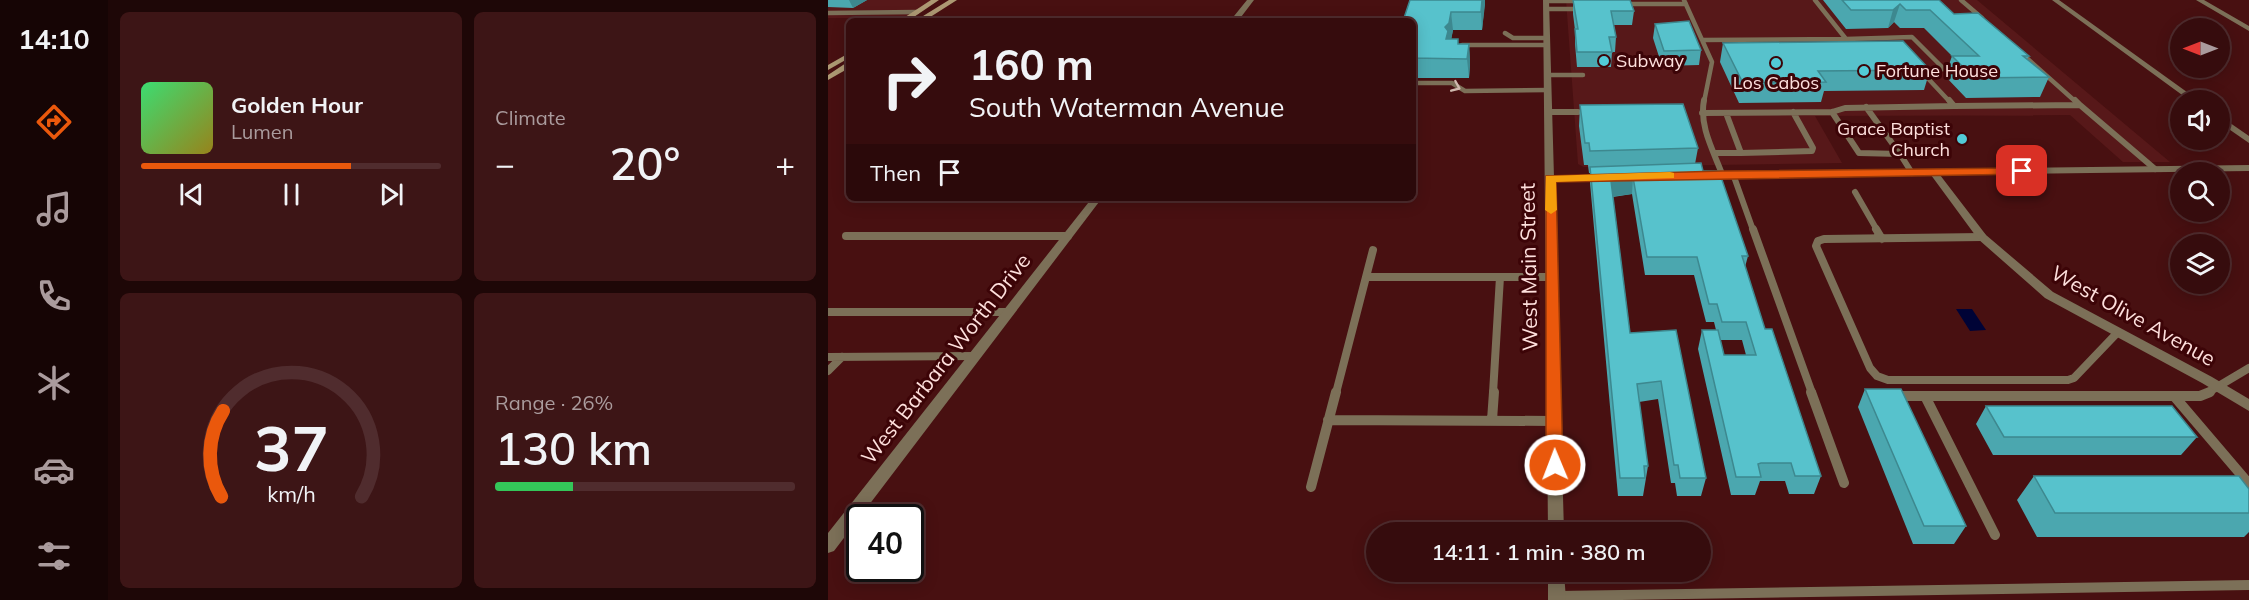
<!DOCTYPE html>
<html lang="en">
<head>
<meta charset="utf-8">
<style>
  body { margin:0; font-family:Mulish,sans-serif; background:#3d1516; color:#f1f3f6; height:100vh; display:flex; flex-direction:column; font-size:22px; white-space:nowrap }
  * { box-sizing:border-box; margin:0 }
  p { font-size:20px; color:#aa9b9d }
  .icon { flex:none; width:33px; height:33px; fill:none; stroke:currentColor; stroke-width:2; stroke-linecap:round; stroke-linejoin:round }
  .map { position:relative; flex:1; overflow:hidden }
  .sheet { display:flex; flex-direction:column; gap:12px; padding:12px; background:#1e0707; width:720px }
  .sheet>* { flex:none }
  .guide { position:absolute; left:18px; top:18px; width:570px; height:183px; border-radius:9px; box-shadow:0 3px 15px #0003,0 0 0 2px #502c2e; background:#360c0d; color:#f1f3f6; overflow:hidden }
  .needle { width:39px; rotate:270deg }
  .controls { position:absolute; left:1342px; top:18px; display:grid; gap:12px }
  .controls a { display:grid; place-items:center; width:60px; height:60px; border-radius:50%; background:#360c0d; box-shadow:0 3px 15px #0003,0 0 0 2px #502c2e; font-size:30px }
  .speed { position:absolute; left:18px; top:504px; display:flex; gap:12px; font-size:30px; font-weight:700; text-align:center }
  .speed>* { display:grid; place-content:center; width:78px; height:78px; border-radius:50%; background:#360c0d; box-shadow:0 3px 15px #0003,0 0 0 2px #502c2e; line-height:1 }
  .speed .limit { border:3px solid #111; border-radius:9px; background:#fff; color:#111 }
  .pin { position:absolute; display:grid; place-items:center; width:51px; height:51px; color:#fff; margin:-26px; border-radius:12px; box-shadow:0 3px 9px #0006 }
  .me { position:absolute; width:66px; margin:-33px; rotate:359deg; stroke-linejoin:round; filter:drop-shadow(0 0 4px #0008) }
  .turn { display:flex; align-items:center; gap:21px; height:126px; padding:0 24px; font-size:27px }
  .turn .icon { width:78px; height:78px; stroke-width:2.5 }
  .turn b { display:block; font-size:42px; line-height:51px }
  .then { display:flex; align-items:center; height:57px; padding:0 24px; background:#0003; gap:12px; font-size:22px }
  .big { font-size:45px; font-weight:600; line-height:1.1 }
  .sheet .tile { flex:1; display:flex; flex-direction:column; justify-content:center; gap:9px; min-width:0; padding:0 21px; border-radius:9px; background:#3d1516 }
  .sheet .dial { align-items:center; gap:0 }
  .dial svg { height:156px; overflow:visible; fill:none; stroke:#502c2e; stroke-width:7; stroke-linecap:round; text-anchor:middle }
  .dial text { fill:#f1f3f6; stroke:none }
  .song { display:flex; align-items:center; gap:18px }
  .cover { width:72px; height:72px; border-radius:9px; background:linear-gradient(135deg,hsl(140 70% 55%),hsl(50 70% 35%)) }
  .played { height:6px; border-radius:3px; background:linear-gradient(90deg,#ea580c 70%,#502c2e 70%) }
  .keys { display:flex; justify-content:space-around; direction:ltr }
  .heat { display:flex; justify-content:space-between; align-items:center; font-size:33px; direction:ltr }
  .charge { height:9px; border-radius:4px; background:linear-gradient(90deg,#34c759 26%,#502c2e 0) }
  .sheet .tiles { flex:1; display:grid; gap:12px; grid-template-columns:repeat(2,1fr) }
  .trip { position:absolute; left:538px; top:522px; width:345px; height:60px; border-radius:30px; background:#360c0d; box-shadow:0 3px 15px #0003,0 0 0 2px #502c2e; font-weight:600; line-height:60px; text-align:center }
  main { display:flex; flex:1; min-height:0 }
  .dock { display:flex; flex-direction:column; width:108px; justify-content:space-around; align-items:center; background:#160505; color:#aa9b9d }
  .dock .icon { width:42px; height:42px }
  .dock .current { color:#ea580c }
  .dock b { font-size:27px; color:#f1f3f6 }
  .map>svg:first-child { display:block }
  .built { fill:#571819 }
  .water { fill:#000336 }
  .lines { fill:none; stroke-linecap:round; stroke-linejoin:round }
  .service-far3 { stroke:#7c7058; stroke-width:4.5 }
  .service-far2 { stroke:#7c7058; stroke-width:6 }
  .service-far1 { stroke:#7c7058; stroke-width:8 }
  .service { stroke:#7c7058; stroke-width:10 }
  .minor { fill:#7c7058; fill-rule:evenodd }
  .tertiary { fill:#7c7058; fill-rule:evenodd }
  .secondary { fill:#ad9973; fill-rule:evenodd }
  .wall { fill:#4ba7af; fill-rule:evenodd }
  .shaded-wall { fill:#3d888f }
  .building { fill:#57c2cc; stroke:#3d888f; stroke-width:1.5 }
  .oneway { stroke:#d0b9ae }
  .route { fill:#ea580c; stroke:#983908; stroke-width:1.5 }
  .slow { fill:#f59e0b }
  .poi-dot { fill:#52cbd7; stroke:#3c0407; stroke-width:2 }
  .labels { text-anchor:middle; stroke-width:6; stroke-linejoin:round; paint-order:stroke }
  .far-poi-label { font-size:18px; fill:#fee0dd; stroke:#3c0407; text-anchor:start }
  .street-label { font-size:21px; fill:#fee0dd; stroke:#3c0407 }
</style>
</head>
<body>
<main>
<nav class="dock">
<b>14:10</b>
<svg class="icon current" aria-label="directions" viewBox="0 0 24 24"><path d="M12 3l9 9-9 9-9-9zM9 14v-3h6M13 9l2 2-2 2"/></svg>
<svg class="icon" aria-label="music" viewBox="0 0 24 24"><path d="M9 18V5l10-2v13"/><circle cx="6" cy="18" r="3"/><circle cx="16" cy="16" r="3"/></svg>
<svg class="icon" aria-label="phone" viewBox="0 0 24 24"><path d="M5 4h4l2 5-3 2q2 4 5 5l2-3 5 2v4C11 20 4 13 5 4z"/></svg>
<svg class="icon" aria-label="climate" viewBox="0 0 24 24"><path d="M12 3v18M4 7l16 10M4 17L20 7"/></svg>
<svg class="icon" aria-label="car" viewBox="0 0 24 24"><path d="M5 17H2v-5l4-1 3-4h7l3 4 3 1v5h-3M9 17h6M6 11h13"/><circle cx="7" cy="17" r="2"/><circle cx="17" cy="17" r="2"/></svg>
<svg class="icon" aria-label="filters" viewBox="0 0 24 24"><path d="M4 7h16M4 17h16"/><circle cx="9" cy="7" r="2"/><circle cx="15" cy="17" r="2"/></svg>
</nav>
<section class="sheet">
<div class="tiles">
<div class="tile">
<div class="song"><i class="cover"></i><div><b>Golden Hour</b><p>Lumen</p></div></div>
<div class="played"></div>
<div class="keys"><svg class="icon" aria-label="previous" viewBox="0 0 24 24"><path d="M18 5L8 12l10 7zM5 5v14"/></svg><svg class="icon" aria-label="pause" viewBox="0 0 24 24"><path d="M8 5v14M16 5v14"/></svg><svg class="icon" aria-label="next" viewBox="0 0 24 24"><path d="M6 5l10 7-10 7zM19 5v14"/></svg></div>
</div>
<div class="tile"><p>Climate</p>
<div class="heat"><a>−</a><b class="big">20°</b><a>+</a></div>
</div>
<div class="tile dial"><svg viewBox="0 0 100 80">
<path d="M14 69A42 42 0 1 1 86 69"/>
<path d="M14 69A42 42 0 0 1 15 25" stroke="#ea580c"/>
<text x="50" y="56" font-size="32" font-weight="700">37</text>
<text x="50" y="72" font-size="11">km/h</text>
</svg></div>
<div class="tile"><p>Range · 26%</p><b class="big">130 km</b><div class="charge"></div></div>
</div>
</section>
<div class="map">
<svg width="1421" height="600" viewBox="0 0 1421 600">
  <rect width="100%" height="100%" fill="#481011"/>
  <!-- built -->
  <path class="built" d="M0,0H108L80,18H0Z
    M738,0H1149L1342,162H1295L1242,115L987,116L1014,163L756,167L750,164Z
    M114,18H347L344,21H110Z"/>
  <!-- water -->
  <path class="water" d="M1128,309H1144L1158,330L1142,331Z"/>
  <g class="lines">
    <!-- service-far3 -->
    <path class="service-far3" d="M856,0L884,62L876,102
      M987,0L1018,39L1084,37L1116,69L1093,71L1122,102
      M1133,0L1154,18
      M718,1H755
      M794,4H858
      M718,9H753
      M0,13L89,12
      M677,33L685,38H719
      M874,40L1018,39
      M634,45H719
      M1192,52L1248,102
      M720,75H755
      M585,83H624L637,91L720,90"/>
    <!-- service-far2 -->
    <path class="service-far2" d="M876,100C871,126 885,150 894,174
      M1121,100L1126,106L1252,105L1327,169
      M1247,100L1252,105
      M721,112H750
      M1004,112L1031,153L1072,154L1038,107
      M874,113L1004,112L1017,108L1126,106
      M886,153H913L898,113
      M913,153L984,151L985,148L965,112
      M1072,154L1084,173
      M905,174L925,230
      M1027,192L1049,230"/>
    <!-- service-far1 -->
    <path class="service-far1" d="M925,229L984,393
      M1048,229L1054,239
      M18,236H240
      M1154,237L996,239L990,241L988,246L1042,368L1049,376L1060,380H1240L1246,378L1290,332
      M538,277L545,250
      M0,312H181
      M0,357L147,356
      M0,371L14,357
      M508,393L538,277H724
      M665,393L672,277
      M1379,393L1421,368"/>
    <!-- service -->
    <path class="service" d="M983,392L1016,483
      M1068,396H1372L1382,392
      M1097,396L1167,535
      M1346,396L1421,484
      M500,420L726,421
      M664,420L666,392
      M483,487L508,392
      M730,596L1421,585"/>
    <!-- minor -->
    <path class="minor" d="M419,0H426L410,21H402Z
      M1224,0H1231L1370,100H1361Z
      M1368,0H1376L1421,26V31Z
      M1392,116L1421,136V143L1392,123Z
      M1421,165V171L1112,175L1158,235L1225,292L1384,377L1421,399V411L1374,383L1217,298L1150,239L1103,175L876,178L871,175L876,172Z
      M778,174L781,175V179L722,182L717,179L722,176Z
      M264,198H274L6,551L0,553V533Z"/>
    <!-- tertiary -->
    <path class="tertiary" d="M715,0H721L736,532H720Z
      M720,572H736L738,600H720Z"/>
    <!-- secondary -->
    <path class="secondary" d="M103,0H111L80,21H71Z
      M121,0H129L96,21H87Z
      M21,53V58L0,70V65Z
      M18,63H21V68L0,80V75Z"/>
  </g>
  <!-- wall -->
  <path class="wall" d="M0,0H39L25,8L0,7Z
    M582,0H657L654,30H625L623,39L631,44H641L642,63L641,78H585V21Z
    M745,0L806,11L804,25H785L788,37L787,52H784L783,67H749L747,44V30L745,14Z
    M995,0H1111L1126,14L1201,56L1199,59L1221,77L1212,97L1138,98L1117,76L1124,56L1096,28H1072L1066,22L1060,28L1018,29Z
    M827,24L873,50L871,65L834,66L825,38Z
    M895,43L1102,70L1096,90L996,91L993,102L911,103L892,62Z
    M752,105L870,148L867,164L875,171L920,256L917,267L937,329L993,476L986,494H961L957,481H932L927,495H903L870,349L874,330H888L886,322H878L866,275H817L804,194L785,197L802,333L848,330L878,478L873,496H849L847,483H843L830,399L811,402L820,466L815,496H790L762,183V173H761L760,165H756L751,126ZM892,340H914L918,355H896Z
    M1037,389L1138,526L1126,544H1085L1030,407Z
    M1158,406L1369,437L1353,455H1165L1148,424Z
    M1206,476L1421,489V532L1416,537H1209L1189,500Z"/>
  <!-- shaded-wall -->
  <path class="shaded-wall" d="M21,0H39L25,8Z
    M654,0H657V5L654,30L653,12Z
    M1072,4L1066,22L1060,28L1065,10Z
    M623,12L625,30L620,58L617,27Z
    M641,44L642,63L641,78L639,59Z
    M805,177L804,194L781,197L783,181Z"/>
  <!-- building -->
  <path class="building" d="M582,0H654L653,12H623L621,23L617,27L620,31L618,39H630V44H641L639,59L585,58V21H575Z
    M745,0H802L806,11H783L788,37H781L784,52H749L747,29H750Z
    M1014,0H1111L1126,14L1150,13L1201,56H1195L1221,77L1146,78L1124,56H1151L1102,10H1078L1072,4L1065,10H1023Z
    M861,21L873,50L836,51L827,24Z
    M1075,41L1102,70L990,71L998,82L915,83L895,43Z
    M855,104L870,148L762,151L761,143H757L752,105Z
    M873,163L875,171H891L920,256H914L937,329H944L993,476H967L963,463H933L930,464L933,477H908L874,330H890L896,355H928L918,322H894L889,304H881L869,257H819L805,177L783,181L802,333L848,330L878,478H852L850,465H846L833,381L809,384L820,466H816L817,478H792L762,167Z
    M1037,389H1073L1138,526H1096Z
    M1158,406H1344L1369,437H1176Z
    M1206,476H1411L1421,489V513H1227Z"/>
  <!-- one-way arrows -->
  <defs><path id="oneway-chevron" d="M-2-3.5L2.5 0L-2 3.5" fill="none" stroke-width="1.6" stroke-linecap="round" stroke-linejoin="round" transform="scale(1.5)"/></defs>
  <use class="oneway" href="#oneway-chevron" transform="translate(628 87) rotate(23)"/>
  <!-- route -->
  <path class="route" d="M1194,168L1198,169V174L728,182L735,465L733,470L727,472L721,470L718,465V176L894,171Z"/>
  <!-- slow -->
  <path class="slow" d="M842,172L846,173V178L728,182L729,210L723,214L717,210L718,176Z"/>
  <!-- markers -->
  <g class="poi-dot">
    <circle cx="776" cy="61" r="6"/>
    <circle cx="948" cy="63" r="6"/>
    <circle cx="1036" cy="71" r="6"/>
    <circle cx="1134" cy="139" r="6"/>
  </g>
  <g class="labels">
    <!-- far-poi labels -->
    <g class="far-poi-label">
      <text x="788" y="67">Subway</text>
      <text x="1048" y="77">Fortune House</text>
      <text x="948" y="89" text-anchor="middle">Los Cabos</text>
      <text x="1122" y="135" text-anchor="end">Grace Baptist<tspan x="1122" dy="21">Church</tspan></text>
    </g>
    <!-- street labels -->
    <g class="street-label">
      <text transform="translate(701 267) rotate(-91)" y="7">West Main Street</text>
      <text transform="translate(1305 316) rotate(29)" y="7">West Olive Avenue</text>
      <text transform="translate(118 359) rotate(-52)" y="7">West Barbara Worth Drive</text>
    </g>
  </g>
</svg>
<div class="controls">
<a><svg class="needle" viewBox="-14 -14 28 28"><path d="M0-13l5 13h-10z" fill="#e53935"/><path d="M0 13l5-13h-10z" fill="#aa9b9d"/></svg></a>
<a><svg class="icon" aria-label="sound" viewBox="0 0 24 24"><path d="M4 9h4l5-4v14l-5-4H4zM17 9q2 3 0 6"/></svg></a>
<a><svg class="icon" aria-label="search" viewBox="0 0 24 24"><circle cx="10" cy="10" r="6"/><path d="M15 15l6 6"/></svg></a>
<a><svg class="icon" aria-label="layers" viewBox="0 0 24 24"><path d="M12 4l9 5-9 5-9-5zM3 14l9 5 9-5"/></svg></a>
</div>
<div class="speed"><div class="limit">40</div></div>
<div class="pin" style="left:1194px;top:171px;background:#d93025"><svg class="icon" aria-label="arrive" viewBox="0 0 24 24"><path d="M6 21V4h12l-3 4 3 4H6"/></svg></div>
<svg class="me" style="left:727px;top:465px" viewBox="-20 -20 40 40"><circle r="17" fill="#ea580c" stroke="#fff" stroke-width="3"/><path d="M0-11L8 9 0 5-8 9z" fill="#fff"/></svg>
<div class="trip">14:11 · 1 min · 380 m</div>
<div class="guide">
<div class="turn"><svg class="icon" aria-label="right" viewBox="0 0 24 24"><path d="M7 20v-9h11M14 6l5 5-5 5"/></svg><div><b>160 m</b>South Waterman Avenue</div></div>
<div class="then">Then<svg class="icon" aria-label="arrive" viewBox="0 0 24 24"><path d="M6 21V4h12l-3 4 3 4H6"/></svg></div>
</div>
</div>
</main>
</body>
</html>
